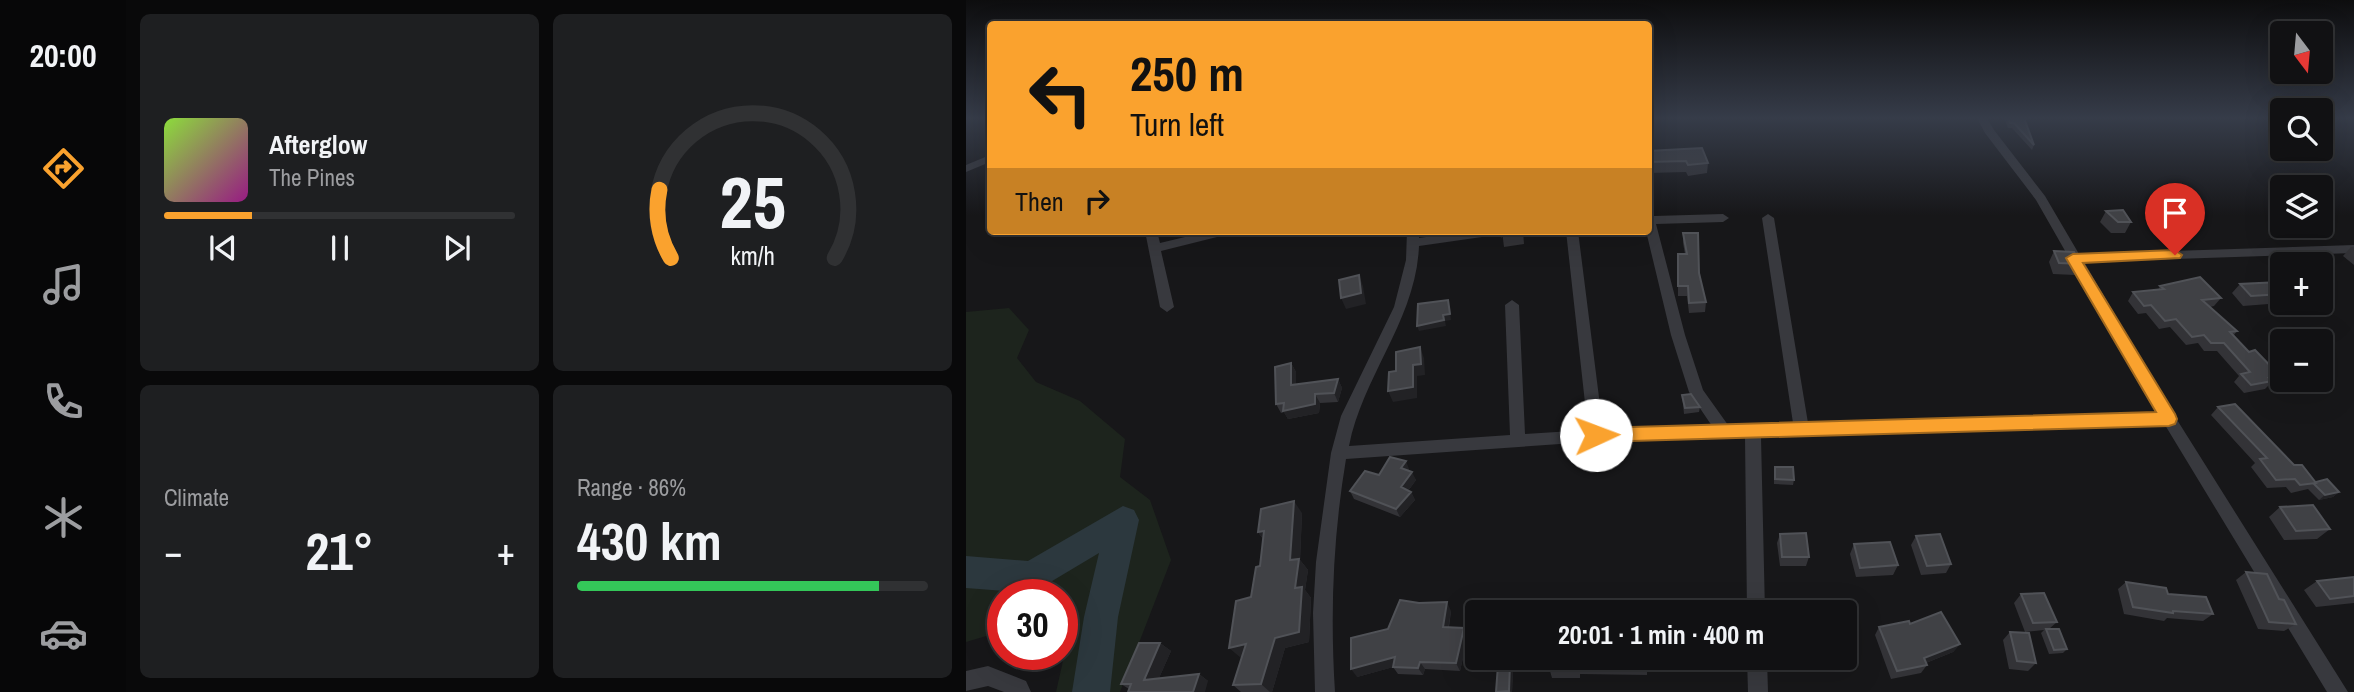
<!DOCTYPE html>
<html lang="en">
<head>
<meta charset="utf-8">
<style>
  body { margin:0; font-family:"Archivo Narrow",sans-serif; background:#1e1f21; color:#f1f3f6; height:100vh; display:flex; flex-direction:column; font-size:26px; white-space:nowrap }
  * { box-sizing:border-box; margin:0 }
  p { font-size:23px; color:#9c9da0 }
  .icon { flex:none; width:38px; height:38px; fill:none; stroke:currentColor; stroke-width:2; stroke-linecap:round; stroke-linejoin:round }
  .map { position:relative; flex:1; overflow:hidden }
  .side { display:flex; flex-direction:column; gap:14px; padding:14px; background:#09090a; width:840px }
  .side>* { flex:none }
  .banner { position:absolute; left:21px; top:21px; width:665px; height:214px; border-radius:7px; box-shadow:0 7px 28px #0002,0 0 0 2px #303133; background:#faa22e; color:#111; overflow:hidden }
  .needle { width:46px; rotate:164deg }
  .controls { position:absolute; left:1304px; top:21px; display:grid; gap:14px }
  .controls a { display:grid; place-items:center; width:63px; height:63px; border-radius:7px; background:#111113; box-shadow:0 7px 28px #0002,0 0 0 2px #303133; font-size:35px }
  .speed { position:absolute; left:21px; top:579px; display:flex; gap:14px; font-size:35px; font-weight:700; text-align:center }
  .speed>* { display:grid; place-content:center; width:91px; height:91px; border-radius:50%; background:#111113; box-shadow:0 7px 28px #0002,0 0 0 2px #303133; line-height:1 }
  .speed .limit { border:10px solid #d22; background:#fff; color:#111 }
  .pin { position:absolute; display:grid; place-items:center; width:60px; height:60px; color:#fff; margin:-72px -30px; border-radius:50% 50% 50% 0; rotate:-45deg; box-shadow:0 0 7px #0007 }
  .pin .icon { rotate:45deg }
  .me { position:absolute; width:77px; margin:-38px; rotate:88deg; stroke-linejoin:round; filter:drop-shadow(0 0 5px #0008) }
  .turn { display:flex; align-items:center; gap:24px; height:147px; padding:0 28px; font-size:32px }
  .turn .icon { width:91px; height:91px; stroke-width:2.5 }
  .turn b { display:block; font-size:49px; line-height:60px }
  .then { display:flex; align-items:center; height:66px; padding:0 28px; background:#0003; gap:14px; font-size:26px }
  .big { font-size:52px; font-weight:700; line-height:1.1 }
  .side .tile { flex:1; display:flex; flex-direction:column; justify-content:center; gap:10px; min-width:0; padding:0 24px; border-radius:10px; background:#1e1f21 }
  .side .dial { align-items:center; gap:0 }
  .dial svg { height:182px; overflow:visible; fill:none; stroke:#303133; stroke-width:7; stroke-linecap:round; text-anchor:middle }
  .dial text { fill:#f1f3f6; stroke:none }
  .song { display:flex; align-items:center; gap:21px }
  .cover { width:84px; height:84px; border-radius:10px; background:linear-gradient(135deg,hsl(90 70% 55%),hsl(310 70% 35%)) }
  .played { height:7px; border-radius:4px; background:linear-gradient(90deg,#faa22e 25%,#303133 25%) }
  .keys { display:flex; justify-content:space-around; direction:ltr }
  .heat { display:flex; justify-content:space-between; align-items:center; font-size:38px; direction:ltr }
  .charge { height:10px; border-radius:5px; background:linear-gradient(90deg,#34c759 86%,#303133 0) }
  .side .tiles { flex:1; display:grid; gap:14px; grid-template-columns:repeat(2,1fr) }
  .trip { position:absolute; left:499px; top:600px; width:392px; height:70px; border-radius:7px; background:#111113; box-shadow:0 7px 28px #0002,0 0 0 2px #303133; font-weight:700; line-height:70px; text-align:center }
  main { display:flex; flex:1; min-height:0 }
  .tab-bar { display:flex; flex-direction:column; width:126px; justify-content:space-around; align-items:center; background:#070708; color:#9c9da0 }
  .tab-bar .icon { width:49px; height:49px }
  .tab-bar .active { color:#faa22e }
  .tab-bar b { font-size:32px; color:#f1f3f6 }
  .map>svg:first-child { display:block }
  .green { fill:#1d241d }
  .lines { fill:none; stroke-linecap:round; stroke-linejoin:round }
  .river { fill:#2c383e; fill-rule:evenodd }
  .minor { fill:#38393e; fill-rule:evenodd }
  .wall { fill:#333337 }
  .shaded-wall { fill:#222225 }
  .building { fill:#404145; stroke:#505257; stroke-width:2 }
  .route { fill:#faa22e; stroke:#a2691e; stroke-width:2 }
</style>
</head>
<body>
<main>
<nav class="tab-bar">
<b>20:00</b>
<svg class="icon active" aria-label="directions" viewBox="0 0 24 24"><path d="M12 3l9 9-9 9-9-9zM9 14v-3h6M13 9l2 2-2 2"/></svg>
<svg class="icon" aria-label="music" viewBox="0 0 24 24"><path d="M9 18V5l10-2v13"/><circle cx="6" cy="18" r="3"/><circle cx="16" cy="16" r="3"/></svg>
<svg class="icon" aria-label="phone" viewBox="0 0 24 24"><path d="M5 4h4l2 5-3 2q2 4 5 5l2-3 5 2v4C11 20 4 13 5 4z"/></svg>
<svg class="icon" aria-label="climate" viewBox="0 0 24 24"><path d="M12 3v18M4 7l16 10M4 17L20 7"/></svg>
<svg class="icon" aria-label="car" viewBox="0 0 24 24"><path d="M5 17H2v-5l4-1 3-4h7l3 4 3 1v5h-3M9 17h6M6 11h13"/><circle cx="7" cy="17" r="2"/><circle cx="17" cy="17" r="2"/></svg>
</nav>
<section class="side">
<div class="tiles">
<div class="tile">
<div class="song"><i class="cover"></i><div><b>Afterglow</b><p>The Pines</p></div></div>
<div class="played"></div>
<div class="keys"><svg class="icon" aria-label="previous" viewBox="0 0 24 24"><path d="M18 5L8 12l10 7zM5 5v14"/></svg><svg class="icon" aria-label="pause" viewBox="0 0 24 24"><path d="M8 5v14M16 5v14"/></svg><svg class="icon" aria-label="next" viewBox="0 0 24 24"><path d="M6 5l10 7-10 7zM19 5v14"/></svg></div>
</div>
<div class="tile dial"><svg viewBox="0 0 100 80">
<path d="M14 69A42 42 0 1 1 86 69"/>
<path d="M14 69A42 42 0 0 1 9 39" stroke="#faa22e"/>
<text x="50" y="56" font-size="32" font-weight="700">25</text>
<text x="50" y="72" font-size="11">km/h</text>
</svg></div>
<div class="tile"><p>Climate</p>
<div class="heat"><a>−</a><b class="big">21°</b><a>+</a></div>
</div>
<div class="tile"><p>Range · 86%</p><b class="big">430 km</b><div class="charge"></div></div>
</div>
</section>
<div class="map">
<svg width="1388" height="692" viewBox="0 0 1388 692">
  <rect width="100%" height="100%" fill="#171719"/>
  <!-- green -->
  <path class="green" d="M43,308L63,330L51,358L70,382L114,401L159,439L154,477L184,500L205,560L154,692H90L108,612L96,615V595H37V631L0,642V312Z"/>
  <g class="lines">
    <!-- river -->
    <path class="river" d="M157,506L168,510L173,520L152,617L144,692H106L118,617L133,553L66,593L0,588V556L62,561Z"/>
    <!-- minor -->
    <path class="minor" d="M1011,118H1021L1028,130L1079,196L1113,254L1388,245V253L1118,262L1208,415L1382,692H1361L1199,425L795,437L799,612H781L779,437L637,441L380,459C367,537 364,613 369,692H349L347,613L350,562L365,453L375,416L428,307L440,260L441,231H453V238L503,231H536L530,235L453,246C450,320 397,375 383,446L544,435L539,305L546,300L553,305L559,434L622,430L600,231H612L637,429L746,426L723,392L705,335L680,231H682V212L688,216L757,214L763,218L757,222L690,224L719,335L737,390L762,425L827,423L796,218L802,214L808,218L842,423L1192,413L1105,262L1101,258L1102,256L1070,200L1019,133Z
      M24,155V162L0,172V165Z
      M179,231H191L194,243L244,231H265L263,234L195,251L208,307L201,312L194,307Z
      M781,658H801L802,692H782Z
      M22,666L60,681L65,692H38L22,686L0,691V671Z"/>
  </g>
  <!-- wall -->
  <path class="wall" d="M986,118H1004V119H987Z
    M1038,118H1058L1068,145L1066,150L1046,128H1042Z
    M682,151L742,163L741,173L722,176L720,172L682,173Z
    M1140,211L1165,222L1159,233H1145L1134,222Z
    M536,231H557L558,244L538,247Z
    M717,233L733,273L740,302L739,312L723,313L721,296H712V254H719L717,243Z
    M1385,247H1388V265L1377,256Z
    M1088,251L1115,264L1109,275L1087,274L1083,262Z
    M1274,284L1316,285V303L1277,306L1266,293Z
    M1194,286L1255,298L1248,306L1244,307L1271,331L1268,335L1283,352L1315,377L1307,385H1303L1299,389L1278,393L1268,382L1273,376L1251,351H1238L1232,343L1220,345L1204,327L1193,329L1180,313L1172,314L1162,301L1167,292L1192,290Z
    M325,363L330,372V385L372,379L376,388L372,402L354,403L353,413L322,419L318,412L315,413L310,404Z
    M716,395L734,407L733,412L718,414Z
    M1252,407L1350,482L1373,492L1367,497L1353,500L1342,489L1325,493L1320,487L1301,488L1285,467L1289,463L1245,415Z
    M809,467L828,480L827,485L808,484V472Z
    M443,469V470L450,480L442,491L445,492L449,500L434,517L388,499L384,491L413,475Z
    M1314,507L1364,529L1351,539L1318,540L1303,517Z
    M336,513L334,560L342,570L339,590L345,598L343,642L319,648L306,692H275L267,685L276,658L285,597L294,566L297,539L292,532Z
    M814,534L843,557L840,566H814L811,543Z
    M950,536L985,564L980,573L955,575L945,545Z
    M888,544L932,565L927,575L890,577L884,554Z
    M1280,572L1313,599L1330,624L1318,631L1292,629L1270,580Z
    M1388,577V603L1350,607L1338,590L1351,581Z
    M1160,582L1202,594L1247,614L1237,621L1201,618L1198,621L1158,614L1152,589Z
    M1055,594L1091,622L1083,629L1101,649L1097,653L1083,654L1075,633L1078,630L1059,632L1048,603Z
    M485,611L483,627L498,628L502,636L494,671L459,669L457,675L432,674L427,667L391,677L422,629Z
    M913,627L994,644L987,652L960,663L961,665L955,673L925,679L909,635Z
    M1044,632L1070,663L1062,671L1043,669L1037,640Z
    M194,643L205,651L193,678L233,674L242,681L163,689L155,684Z
    M558,658L557,670L547,671L546,692H530L531,672L527,665Z
    M681,658V675L614,674V678H586L584,671Z
    M717,658H780L779,667L718,668Z"/>
  <!-- shaded-wall -->
  <path class="shaded-wall" d="M393,275L397,286L400,304L380,309L375,298Z
    M482,300L485,320L479,321L480,326L453,331L451,326L477,315Z
    M454,347L458,358L459,375L451,376V398L427,402L422,391L447,365Z
    M325,363L330,372V394L325,385Z
    M372,379L376,388L372,402L368,393Z
    M349,394L354,403L353,413L322,419L317,411Z
    M440,461L443,469L439,476L435,468Z
    M446,472L450,480L439,495L435,487Z
    M445,492L449,500L434,517L430,509Z
    M1373,492L1367,497L1353,500L1359,495Z
    M328,501L336,513L334,560L342,570L339,590L345,598L343,642L319,648L306,692H304L295,684L309,638L329,588L324,560Z
    M298,531L301,544L292,532Z
    M481,602L485,611L481,635L477,627Z
    M498,628L502,636L494,671L490,663Z
    M194,643L205,651L189,687L178,680Z
    M280,644L291,654L275,658L263,648Z
    M994,644L987,652L952,666L958,658Z
    M429,657L435,665L391,677L385,669Z
    M555,658H558L557,670L554,663Z
    M454,662L459,669L457,675L452,668Z
    M544,664L547,671L546,692L543,691Z
    M233,674L242,681L239,692H227Z"/>
  <!-- building -->
  <path class="building" d="M1042,118H1058L1068,145L1048,123H1044Z
    M736,148L742,163L722,165L720,161L682,162V151Z
    M1157,210L1165,222H1152L1140,211Z
    M536,231H556V233L536,236Z
    M717,233H732L733,273L740,302L723,303L722,286H712V254H721Z
    M1088,251L1108,252L1115,264L1093,263Z
    M393,275L395,293L375,298L373,280Z
    M1234,277L1255,298L1236,300L1271,331L1264,332L1283,352L1289,350L1315,377L1303,378L1306,381L1285,385L1275,374L1284,372L1258,343H1245L1238,335L1226,337L1210,319L1199,321L1185,305L1178,306L1167,292L1198,289L1194,286Z
    M1314,282L1316,285V294L1285,296L1274,284Z
    M482,300L484,314L477,315L478,320L451,326L452,304Z
    M454,347L455,364L447,365V387L422,391L423,372L430,371V352Z
    M325,363V385L372,379L368,393L349,394V404L317,411L318,403L310,404L309,367Z
    M725,394L734,407L719,408L716,395Z
    M1269,404L1328,465H1336L1350,483L1334,485L1329,479L1310,480L1294,459L1301,458L1252,407Z
    M424,457L440,461L435,468L446,472L435,487L445,492L430,509L384,491L399,471L413,475Z
    M809,467H827L828,480L809,479Z
    M1361,479L1373,492L1359,495L1348,484L1350,483V482Z
    M328,501L324,560L333,559L329,588L336,587L333,632L309,638L295,684L267,685L280,644L263,648L270,601L285,597L290,567L294,566L298,531L292,532L295,509Z
    M1347,505L1364,529L1330,531L1314,507Z
    M840,533L843,557H816L814,534Z
    M974,534L985,564L961,566L950,536Z
    M924,542L932,565L894,568L888,544Z
    M1280,572L1301,574L1313,599L1318,600L1330,624L1303,622Z
    M1388,577V596L1364,599L1351,581Z
    M1160,582L1200,588L1202,594L1240,597L1247,614L1207,611V613L1167,607Z
    M1078,593L1091,622L1067,623L1055,594Z
    M434,600L453,603L481,602L477,627L498,628L490,663L454,662L452,668L427,667L429,657L385,669V638L422,629Z
    M639,604H653V612H638Z
    M800,606L830,609V612H799Z
    M975,612L994,644L958,658L961,665L931,671L913,627L943,621L944,624Z
    M1080,629H1093L1101,649L1088,650Z
    M1044,632L1063,633L1070,663L1051,661Z
    M173,643H194L178,680L233,674L227,692H162L165,684H155Z
    M528,658H555L554,663L544,664L543,691L530,692L532,665H527Z
    M585,658H681V668L612,667V671H584Z
    M718,658H780V660L718,661Z"/>
  <!-- sky -->
  <linearGradient id="sky" x2="0" y2="1"><stop stop-color="#0d0d0e"/><stop offset="0.55" stop-color="#363c49"/><stop offset="1" stop-color="#363c49" stop-opacity="0"/></linearGradient>
  <rect width="1388" height="215" fill="url(#sky)"/>
  <!-- route -->
  <path class="route" d="M1209,250L1216,255L1214,258L1117,263L1209,414L1211,419L1209,424L1203,426L630,442L624,440L621,435L624,430L630,428L1190,412L1100,258L1107,254Z"/>
</svg>
<div class="controls">
<a><svg class="needle" viewBox="-14 -14 28 28"><path d="M0-13l5 13h-10z" fill="#e53935"/><path d="M0 13l5-13h-10z" fill="#9c9da0"/></svg></a>
<a><svg class="icon" aria-label="search" viewBox="0 0 24 24"><circle cx="10" cy="10" r="6"/><path d="M15 15l6 6"/></svg></a>
<a><svg class="icon" aria-label="layers" viewBox="0 0 24 24"><path d="M12 4l9 5-9 5-9-5zM3 14l9 5 9-5"/></svg></a>
<a>+</a>
<a>−</a>
</div>
<div class="speed"><div class="limit">30</div></div>
<div class="pin" style="left:1209px;top:255px;background:#d93025"><svg class="icon" aria-label="arrive" viewBox="0 0 24 24"><path d="M6 21V4h12l-3 4 3 4H6"/></svg></div>
<svg class="me" style="left:630px;top:435px" viewBox="-20 -20 40 40"><circle r="19" fill="#fff"/><path d="M0-13L10 11 0 6-10 11z" fill="#faa22e"/></svg>
<div class="trip">20:01 · 1 min · 400 m</div>
<div class="banner">
<div class="turn"><svg class="icon" aria-label="left" viewBox="0 0 24 24"><path d="M17 20v-9H6M10 6l-5 5 5 5"/></svg><div><b>250 m</b>Turn left</div></div>
<div class="then">Then<svg class="icon" aria-label="right" viewBox="0 0 24 24"><path d="M7 20v-9h11M14 6l5 5-5 5"/></svg></div>
</div>
</div>
</main>
</body>
</html>
